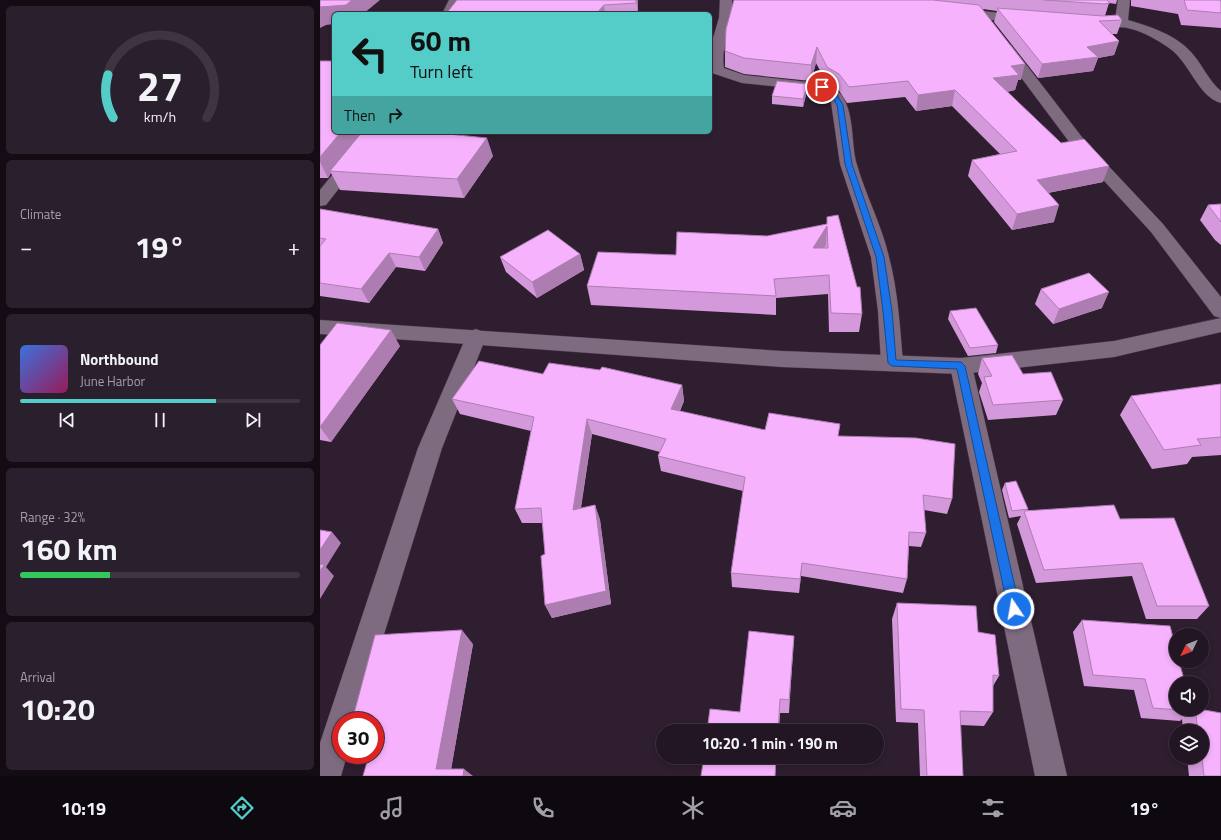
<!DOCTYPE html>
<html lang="en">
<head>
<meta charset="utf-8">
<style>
  body { margin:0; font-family:"Titillium Web",sans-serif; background:#2a1f2c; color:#f1f3f6; height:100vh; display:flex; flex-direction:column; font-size:15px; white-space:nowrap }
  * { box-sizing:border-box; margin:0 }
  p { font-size:13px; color:#a29fa6 }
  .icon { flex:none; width:22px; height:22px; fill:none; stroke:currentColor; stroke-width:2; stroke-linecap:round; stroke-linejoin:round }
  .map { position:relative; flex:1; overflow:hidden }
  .drawer { display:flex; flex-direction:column; gap:6px; padding:6px; background:#130c14; width:320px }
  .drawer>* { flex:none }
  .guide { position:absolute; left:12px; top:12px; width:380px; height:122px; border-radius:6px; box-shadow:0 2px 6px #0003,0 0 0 1px #3f3541; background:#54cdc8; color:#111; overflow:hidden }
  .needle { width:26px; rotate:227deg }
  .fabs { position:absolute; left:849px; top:628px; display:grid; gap:8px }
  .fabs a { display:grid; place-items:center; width:40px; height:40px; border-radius:50%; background:#221624; box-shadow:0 2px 6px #0003,0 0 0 1px #3f3541; font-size:20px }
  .speed { position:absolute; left:12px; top:712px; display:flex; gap:8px; font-size:20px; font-weight:700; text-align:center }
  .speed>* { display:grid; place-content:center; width:52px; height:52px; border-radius:50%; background:#221624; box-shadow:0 2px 6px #0003,0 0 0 1px #3f3541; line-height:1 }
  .speed .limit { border:6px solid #d22; background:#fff; color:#111 }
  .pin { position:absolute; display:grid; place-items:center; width:34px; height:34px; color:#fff; margin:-17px; border:2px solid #fff; border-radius:50%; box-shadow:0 1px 4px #0007 }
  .me { position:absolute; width:44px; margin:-22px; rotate:348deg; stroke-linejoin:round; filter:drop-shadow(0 0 3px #0008) }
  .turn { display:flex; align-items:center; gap:14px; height:84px; padding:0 12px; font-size:18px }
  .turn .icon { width:52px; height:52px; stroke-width:2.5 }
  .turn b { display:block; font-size:28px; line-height:34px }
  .then { display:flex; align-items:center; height:38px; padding:0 12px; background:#0003; gap:8px; font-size:15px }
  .big { font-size:30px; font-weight:700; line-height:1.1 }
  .drawer .card { flex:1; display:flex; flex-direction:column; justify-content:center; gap:6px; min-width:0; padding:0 14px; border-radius:6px; background:#2a1f2c }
  .drawer .dial { align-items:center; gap:0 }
  .dial svg { height:104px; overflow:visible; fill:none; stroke:#3f3541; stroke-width:7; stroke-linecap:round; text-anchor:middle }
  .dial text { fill:#f1f3f6; stroke:none }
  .song { display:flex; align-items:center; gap:12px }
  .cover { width:48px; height:48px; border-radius:6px; background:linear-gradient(135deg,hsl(220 70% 55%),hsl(330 70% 35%)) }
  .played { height:4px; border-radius:2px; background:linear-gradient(90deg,#54cdc8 70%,#3f3541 70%) }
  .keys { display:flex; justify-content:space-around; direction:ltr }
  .heat { display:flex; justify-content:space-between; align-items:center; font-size:22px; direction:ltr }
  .charge { height:6px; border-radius:3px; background:linear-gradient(90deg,#34c759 32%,#3f3541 0) }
  .trip { position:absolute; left:336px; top:724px; width:228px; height:40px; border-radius:20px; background:#221624; box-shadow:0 2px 6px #0003,0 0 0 1px #3f3541; font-weight:700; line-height:40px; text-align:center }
  .tabs { display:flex; height:64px; justify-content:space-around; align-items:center; background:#0e090e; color:#a29fa6 }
  .tabs .icon { width:28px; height:28px }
  .tabs .active { color:#54cdc8 }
  .tabs b { font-size:18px; color:#f1f3f6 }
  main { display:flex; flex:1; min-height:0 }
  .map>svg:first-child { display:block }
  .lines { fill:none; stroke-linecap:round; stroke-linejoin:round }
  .minor-casing { stroke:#483a49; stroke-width:1 }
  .tertiary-casing { stroke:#483a49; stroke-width:1 }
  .minor { fill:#7f6b80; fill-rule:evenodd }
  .tertiary { fill:#7f6b80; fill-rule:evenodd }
  .wall { fill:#d499da }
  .shaded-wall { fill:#ad7db1 }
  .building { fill:#f7b2fd; stroke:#ad7db1; fill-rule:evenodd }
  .route { fill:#1a73e8; stroke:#114b97 }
</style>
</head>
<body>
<main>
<section class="drawer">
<div class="card dial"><svg viewBox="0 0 100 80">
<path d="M14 69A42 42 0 1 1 86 69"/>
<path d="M14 69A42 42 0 0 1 10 36" stroke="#54cdc8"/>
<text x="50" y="56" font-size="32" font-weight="700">27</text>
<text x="50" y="72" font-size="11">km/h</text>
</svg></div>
<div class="card"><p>Climate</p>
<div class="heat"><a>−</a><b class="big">19°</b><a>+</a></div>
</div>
<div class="card">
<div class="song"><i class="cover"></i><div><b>Northbound</b><p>June Harbor</p></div></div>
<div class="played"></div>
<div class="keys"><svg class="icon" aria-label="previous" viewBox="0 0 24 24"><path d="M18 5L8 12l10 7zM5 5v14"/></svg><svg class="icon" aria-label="pause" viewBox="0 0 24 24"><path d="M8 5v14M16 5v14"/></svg><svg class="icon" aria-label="next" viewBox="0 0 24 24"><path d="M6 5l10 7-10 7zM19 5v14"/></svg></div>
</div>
<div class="card"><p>Range · 32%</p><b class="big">160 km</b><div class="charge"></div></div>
<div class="card"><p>Arrival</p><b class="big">10:20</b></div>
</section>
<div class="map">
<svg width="901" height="776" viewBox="0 0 901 776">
  <rect width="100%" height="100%" fill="#2e1e30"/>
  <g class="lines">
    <!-- minor casing -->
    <g class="minor-casing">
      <path id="minor" d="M129,0H141L136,14H122Z
        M400,0H412C415,23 400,44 404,68L424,75L507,84C538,97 529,139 537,165C546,196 562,226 569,257C578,291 580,328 583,363L580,369L572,371L564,369L561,363L558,311L551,257L520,164L511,102L506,95L499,91L422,83L392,73L390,70V48L399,18Z
        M798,0H810L808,20C829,26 856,35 871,52C882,64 888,80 901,91V103C878,97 869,61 849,48C835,38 815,27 798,27C788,26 778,28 767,26L765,23L767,20L795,19Z
        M638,8L705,16L710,17L712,20L710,23L705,24L633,15L631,12L633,9Z
        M686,44L691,45L765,141L843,224L901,297V318L894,316L831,232L753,147L679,48L681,45Z
        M47,132H63L6,205L0,206V190Z
        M156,329L163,332L166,337L122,448L37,721H21V755H27L21,776H0V743L98,448L146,337L149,332Z
        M641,358L649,360L652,366L747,776H715L630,366L633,360Z"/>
    </g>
    <!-- tertiary casing -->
    <g class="tertiary-casing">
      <path id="tertiary" d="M901,318V332L794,357L641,374L462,367L147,344L0,334V320L462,351L641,358L794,341Z"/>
    </g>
    <!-- minor -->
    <use href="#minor" class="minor"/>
    <!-- tertiary -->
    <use href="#tertiary" class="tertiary"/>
  </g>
  <!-- wall -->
  <path class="wall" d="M137,0H318V14H126Z
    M414,0H797L796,4L789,3L785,16L802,20L797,34H792L799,41L794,55L778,58L773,71L718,78L674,22L677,11L663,9L701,80H698L695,90L687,92L783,182L728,193L734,222L692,230L648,176L652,160L680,154L632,106L596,111L585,97L527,103L518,89L506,82L496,63L491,81L424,74L405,67V51Z
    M811,0H901V28L861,25L858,14L811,6Z
    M0,61L14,132H128L127,134L173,156L144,198L20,190L11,173L8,178H0Z
    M488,84L487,91L483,107L452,104V96Z
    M901,204V245L895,240L880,220L888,205Z
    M0,209L118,229L123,243L105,271L76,267L49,303L0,296Z
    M507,217L542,314L539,332H509L508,294L456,298V315L271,305L267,286L356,255L507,224Z
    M260,254L264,270L217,298L186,272L180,257Z
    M721,289L782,308L733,324L715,304Z
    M630,311L678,345L676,353L648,356L628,319Z
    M0,345L80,346L11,442L0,440Z
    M662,358L703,374L743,400L736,415L668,420L659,392L662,383L658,374Z
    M223,374L362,385L364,401L360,411L445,430L519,436L632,499L627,514L604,510L606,533L601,547L589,546L587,579L583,593L481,576L479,593L412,587L411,573L423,491L341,471L338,456L340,452L272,434L261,508L275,505L280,520L291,604L232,618L225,605V554L223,523H202L195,509L211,431L140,414L132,399Z
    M901,384V455L872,457L867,464L832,469L800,415L811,396Z
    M685,483L708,509L707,510L800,519L889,606L877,619H826L812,576L716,583L697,524L701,516L689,518L682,490Z
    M577,603L658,632L679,676L673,686V712L664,726L640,725L643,776H600L598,723L576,722L572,619Z
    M762,620L873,710L874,709H879L901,776H869L867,757H882V731H863L862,719L860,721L821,718L814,690L764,686L753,632Z
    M474,636L469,713H460L459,731H387L420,712Z
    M153,644L131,769L47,761H41L32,755H55Z"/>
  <!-- shaded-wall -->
  <path class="shaded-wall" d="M32,0H60L43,14H14V24L6,25L0,28V7Z
    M316,0H318V14Z
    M284,5L285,14H276Z
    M799,41L794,55L778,58L773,71L718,78L722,64L767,47Z
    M497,47L496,63L491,81V65Z
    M705,64L701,80H698L695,90L669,94L673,78L691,66Z
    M488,84L487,91L483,107V99Z
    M635,90L632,106L596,111L598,95Z
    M21,132H45L10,171L11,173L8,178L0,162V157Z
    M107,132H128L115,151Z
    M167,138L173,156L144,198L137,179Z
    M789,166L783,182L712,196L717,180Z
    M739,205L734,222L692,230L697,214Z
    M507,226L506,245L492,267L493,248Z
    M118,229L123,243L105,271L99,257Z
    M69,253L76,267L49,303L41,289Z
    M260,254L264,270L217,298L212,282Z
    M789,292L782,308L733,324L739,309Z
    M71,330L80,346L11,442L0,427Z
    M362,385L364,401L353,424L351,409Z
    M267,419L272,434L258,525L253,510Z
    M275,505L280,520L291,604L232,618L225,605Z
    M12,532L21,543L6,567L14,576L0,599V550Z
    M482,563L481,576L479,593L480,579Z
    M142,630L153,644L130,776L116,769Z
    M460,699L459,731H458Z
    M456,757H457L455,776Z
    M144,769L153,776H143Z"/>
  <!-- building -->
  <path class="building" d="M0,0H32L26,5L0,7Z
    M137,0H316V3L284,5L276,14H126Z
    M414,0H613L659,5L705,64L691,66L699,75L673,78L741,143L764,139L789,166L717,180L739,205L697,214L652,160L697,151L635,90L598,95L588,81L529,87L519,74L507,67L497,47L491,65L424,58L405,51L406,29Z
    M724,0H787L790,3L784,4Z
    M864,0H900L901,2V13L867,10Z
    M677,8L783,16L798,15L802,20L779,21L799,41L767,47L778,57L722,64Z
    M0,61H14V132H21L0,157Z
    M457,81L488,84L483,99L452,96Z
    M42,132H108L167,138L137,179L10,171Z
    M901,204V222L888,205Z
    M0,209L118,229L99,257L69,253L41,289L0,283V246L6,239L0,238Z
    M518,215L537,287H540L542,314L511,313L509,275L454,279L456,296L267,286L278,252L356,255L357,232L447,236L507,224V217ZM507,226L508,248H493Z
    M228,230L260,254L212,282L180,257Z
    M769,273L789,292L739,309L721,289Z
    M656,308L678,345L650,348L630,311Z
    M17,323L71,330L0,427V345Z
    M692,355L703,374L731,372L743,400L673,405L664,377L672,376L662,358Z
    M159,361L223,374L229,363L280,370L282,367L362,385L351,409L445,430L449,413L520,424L518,436L596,438L635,444L632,499L603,495L606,533L589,532L587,579L482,563L480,579L411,573L425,477L338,456L346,439L267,419L253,510L275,505L286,591L225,605L221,556L225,554L221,508L195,509L214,417L132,399Z
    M901,384V437L877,439L881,445L844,450L811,396Z
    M696,481L708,509L692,511L685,483Z
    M794,505L800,519L854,518L889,606H837L822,563L724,570L704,511Z
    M0,530L12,532L0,550Z
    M0,564L4,565L0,571Z
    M577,603L656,606L658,632L675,635L679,676L673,675V712L640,711L643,776H607L604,710L581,709Z
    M762,620L850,626L856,649V661H859L865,683H856V709H873V711L833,708L825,679L773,675Z
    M142,630L116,769H144L143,776H43L49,755H55V721H32L55,635Z
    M429,631L474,636L469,700L460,699L458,731H387L390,709L420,712Z
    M875,709H879L901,713V776H884L882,757V731H878Z
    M384,757H456L455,776H381Z"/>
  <!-- route -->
  <path class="route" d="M502,85L514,90L523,105L532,164L564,257L572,311L576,360L641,362L645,366L700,609L698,613L694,614L690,613L688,609L637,369L572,366L568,363L563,311L556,257L525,164L517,105L510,93L500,89L499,87Z"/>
</svg>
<div class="fabs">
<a><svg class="needle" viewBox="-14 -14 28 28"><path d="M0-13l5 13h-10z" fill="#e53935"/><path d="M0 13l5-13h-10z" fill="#a29fa6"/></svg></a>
<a><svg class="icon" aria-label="sound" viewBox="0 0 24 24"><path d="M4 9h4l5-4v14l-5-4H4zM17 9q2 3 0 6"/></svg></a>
<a><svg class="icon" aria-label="layers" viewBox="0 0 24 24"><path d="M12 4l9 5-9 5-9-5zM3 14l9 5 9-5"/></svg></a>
</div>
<div class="speed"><div class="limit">30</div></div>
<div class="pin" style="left:502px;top:87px;background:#d93025"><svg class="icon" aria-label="arrive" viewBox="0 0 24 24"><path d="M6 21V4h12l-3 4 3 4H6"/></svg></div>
<svg class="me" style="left:694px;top:609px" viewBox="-20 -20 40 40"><circle r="17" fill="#1a73e8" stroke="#fff" stroke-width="3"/><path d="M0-11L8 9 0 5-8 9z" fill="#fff"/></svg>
<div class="trip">10:20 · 1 min · 190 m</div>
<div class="guide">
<div class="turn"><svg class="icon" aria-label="left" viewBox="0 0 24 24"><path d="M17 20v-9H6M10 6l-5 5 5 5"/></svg><div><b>60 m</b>Turn left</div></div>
<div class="then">Then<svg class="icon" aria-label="right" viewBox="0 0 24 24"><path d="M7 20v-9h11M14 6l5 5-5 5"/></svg></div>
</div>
</div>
</main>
<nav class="tabs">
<b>10:19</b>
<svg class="icon active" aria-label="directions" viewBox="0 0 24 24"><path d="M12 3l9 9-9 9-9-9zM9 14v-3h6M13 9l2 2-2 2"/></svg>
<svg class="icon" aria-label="music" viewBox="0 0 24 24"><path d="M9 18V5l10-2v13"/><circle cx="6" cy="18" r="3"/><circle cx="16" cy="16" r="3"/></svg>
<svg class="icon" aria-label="phone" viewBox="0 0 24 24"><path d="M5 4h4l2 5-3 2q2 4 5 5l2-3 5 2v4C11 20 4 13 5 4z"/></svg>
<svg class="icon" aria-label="climate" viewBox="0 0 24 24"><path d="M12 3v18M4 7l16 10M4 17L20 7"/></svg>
<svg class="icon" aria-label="car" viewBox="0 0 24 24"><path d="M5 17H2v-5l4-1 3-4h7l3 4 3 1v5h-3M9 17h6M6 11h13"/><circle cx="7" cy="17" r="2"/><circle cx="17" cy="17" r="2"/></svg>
<svg class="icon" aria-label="filters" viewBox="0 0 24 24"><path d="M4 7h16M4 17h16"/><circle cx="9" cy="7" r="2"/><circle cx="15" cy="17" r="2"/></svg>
<b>19°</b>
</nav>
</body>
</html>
